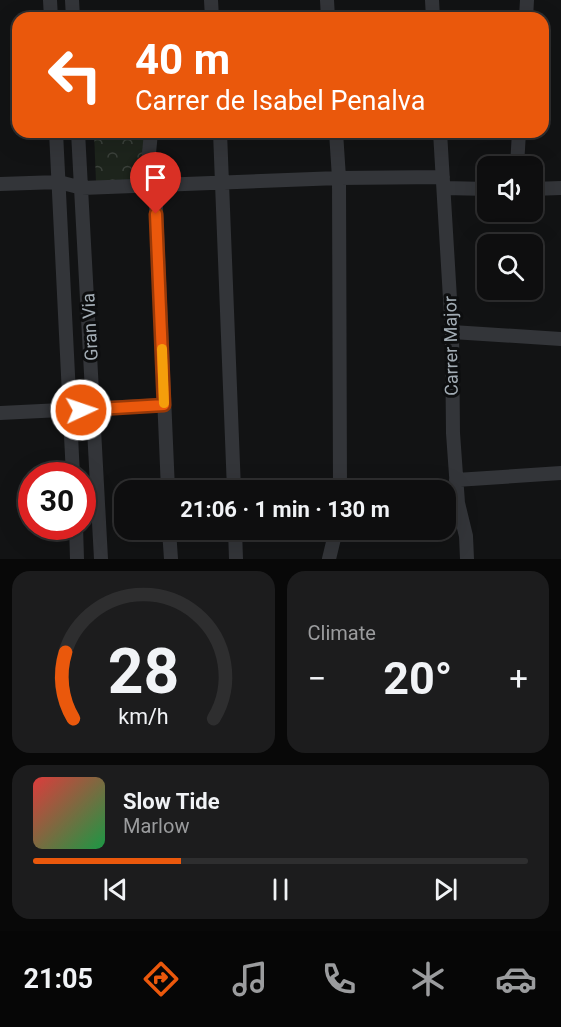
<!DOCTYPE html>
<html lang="en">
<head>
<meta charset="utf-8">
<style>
  body { margin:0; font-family:Roboto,sans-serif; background:#1c1c1d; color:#f1f3f6; height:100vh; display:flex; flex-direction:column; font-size:22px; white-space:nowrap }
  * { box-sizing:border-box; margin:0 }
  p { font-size:20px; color:#9b9c9e }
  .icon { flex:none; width:33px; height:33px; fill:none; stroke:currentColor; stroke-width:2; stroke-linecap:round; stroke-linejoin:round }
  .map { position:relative; height:559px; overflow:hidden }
  .drawer { display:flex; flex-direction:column; gap:12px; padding:12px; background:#080808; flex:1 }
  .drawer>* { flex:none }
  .hud { position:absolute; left:12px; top:12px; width:537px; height:126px; border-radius:18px; box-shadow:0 6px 24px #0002,0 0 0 2px #2e2e2f; background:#ea580c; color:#fff; overflow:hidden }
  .tools { position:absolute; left:477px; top:156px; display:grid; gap:12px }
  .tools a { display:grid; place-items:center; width:66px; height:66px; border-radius:12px; background:#0e0e0f; box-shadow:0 6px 24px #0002,0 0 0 2px #2e2e2f; font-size:30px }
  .speed { position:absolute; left:18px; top:462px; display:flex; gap:12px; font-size:30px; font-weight:700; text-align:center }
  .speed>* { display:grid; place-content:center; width:78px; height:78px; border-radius:50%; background:#0e0e0f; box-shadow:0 6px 24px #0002,0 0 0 2px #2e2e2f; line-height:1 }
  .speed .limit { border:9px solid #d22; background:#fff; color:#111 }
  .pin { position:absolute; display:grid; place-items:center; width:51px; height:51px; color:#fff; margin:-62px -26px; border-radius:50% 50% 50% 0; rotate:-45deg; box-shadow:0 0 6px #0007 }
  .pin .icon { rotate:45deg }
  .me { position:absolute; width:66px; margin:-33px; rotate:87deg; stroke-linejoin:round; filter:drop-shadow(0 0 4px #0008) }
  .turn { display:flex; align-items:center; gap:21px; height:126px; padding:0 24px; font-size:27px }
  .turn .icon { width:78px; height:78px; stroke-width:2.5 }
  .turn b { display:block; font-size:42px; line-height:51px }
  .big { font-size:45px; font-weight:700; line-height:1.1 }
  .drawer .widget { flex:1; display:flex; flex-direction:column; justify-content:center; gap:9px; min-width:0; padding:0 21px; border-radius:18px; background:#1c1c1d }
  .drawer .dial { align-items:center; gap:0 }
  .dial svg { height:156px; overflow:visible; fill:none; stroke:#2e2e2f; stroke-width:7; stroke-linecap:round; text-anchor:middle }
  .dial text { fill:#f1f3f6; stroke:none }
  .song { display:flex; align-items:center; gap:18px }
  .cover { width:72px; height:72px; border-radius:9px; background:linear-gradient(135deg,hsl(0 70% 55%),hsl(140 70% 35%)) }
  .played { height:6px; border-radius:3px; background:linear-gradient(90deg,#ea580c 30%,#2e2e2f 30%) }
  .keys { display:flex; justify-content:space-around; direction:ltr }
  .heat { display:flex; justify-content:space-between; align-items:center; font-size:33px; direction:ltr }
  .drawer .tiles { flex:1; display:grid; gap:12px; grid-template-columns:1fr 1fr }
  .widget:last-child { grid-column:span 2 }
  .trip { position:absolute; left:114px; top:480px; width:342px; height:60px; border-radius:18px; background:#0e0e0f; box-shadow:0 6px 24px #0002,0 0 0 2px #2e2e2f; font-weight:700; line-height:60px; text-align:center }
  .tabs { display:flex; height:96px; justify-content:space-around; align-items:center; background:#060606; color:#9b9c9e }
  .tabs .icon { width:42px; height:42px }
  .tabs .current { color:#ea580c }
  .tabs b { font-size:27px; color:#f1f3f6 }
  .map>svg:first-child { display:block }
  .forest { fill:url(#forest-crowns) }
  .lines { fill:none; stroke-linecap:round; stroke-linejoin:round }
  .minor { stroke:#333539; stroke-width:14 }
  .route-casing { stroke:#983908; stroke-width:15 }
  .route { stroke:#ea580c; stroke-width:10 }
  .slow { stroke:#f59e0b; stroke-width:10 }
  .labels { text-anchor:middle; stroke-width:6; stroke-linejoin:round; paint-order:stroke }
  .street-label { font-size:18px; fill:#a3adb5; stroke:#0d0e0f }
</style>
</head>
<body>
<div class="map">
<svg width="561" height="559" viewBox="0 0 561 559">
  <defs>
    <pattern id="forest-crowns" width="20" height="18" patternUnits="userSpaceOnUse" patternTransform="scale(1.5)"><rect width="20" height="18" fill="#1d241c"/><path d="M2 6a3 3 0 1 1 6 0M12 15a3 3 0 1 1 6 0" fill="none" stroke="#3b413b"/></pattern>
  </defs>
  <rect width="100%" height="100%" fill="#121314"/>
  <!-- forest -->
  <path class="forest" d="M94,132H147L143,181L96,182Z"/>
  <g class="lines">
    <!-- minor -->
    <path class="minor" d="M50,0L51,18
      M72,0L73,18
      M211,0L212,18
      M327,0L328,18
      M432,0L433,18
      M526,18L527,0
      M56,132L73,476
      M78,132L101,559
      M220,132L234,490
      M336,132L339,178L340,490
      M440,132L452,332L453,433L458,503L466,536L467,559
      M517,166L519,132
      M0,184L59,182L82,188L339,178L443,177
      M146,185L151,132
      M155,185L168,490
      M445,188L488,189
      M532,189L561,188
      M452,332L561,339
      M0,413L164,405
      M456,480L561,473
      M76,526L77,559
      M169,530L171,559
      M235,530L236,559
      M329,559L336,530"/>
  </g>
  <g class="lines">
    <!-- route casing -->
    <g class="route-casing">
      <path id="route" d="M81,410L164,405L156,214"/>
    </g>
    <!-- route -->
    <use href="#route" class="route"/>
    <!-- slow -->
    <path class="slow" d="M162,349L164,403"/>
  </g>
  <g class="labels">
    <!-- street labels -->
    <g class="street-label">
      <text transform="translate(90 327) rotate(-93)" y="6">Gran Via</text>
      <text transform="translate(451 346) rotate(-91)" y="6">Carrer Major</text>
    </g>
  </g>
</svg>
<div class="tools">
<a><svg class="icon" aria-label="sound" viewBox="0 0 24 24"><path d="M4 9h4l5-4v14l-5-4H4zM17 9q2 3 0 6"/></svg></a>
<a><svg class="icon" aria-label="search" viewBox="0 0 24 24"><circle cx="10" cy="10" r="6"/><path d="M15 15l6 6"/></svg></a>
</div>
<div class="speed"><div class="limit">30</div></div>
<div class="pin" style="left:156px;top:214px;background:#d93025"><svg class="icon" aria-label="arrive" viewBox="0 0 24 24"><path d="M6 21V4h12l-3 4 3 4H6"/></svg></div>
<svg class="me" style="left:81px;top:410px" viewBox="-20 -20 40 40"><circle r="17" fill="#ea580c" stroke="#fff" stroke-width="3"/><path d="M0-11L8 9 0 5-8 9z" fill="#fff"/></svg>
<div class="trip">21:06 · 1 min · 130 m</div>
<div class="hud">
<div class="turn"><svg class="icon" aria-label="left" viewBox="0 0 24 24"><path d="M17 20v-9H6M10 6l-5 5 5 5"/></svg><div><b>40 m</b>Carrer de Isabel Penalva</div></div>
</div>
</div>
<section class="drawer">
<div class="tiles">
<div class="widget dial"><svg viewBox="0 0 100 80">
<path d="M14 69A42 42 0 1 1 86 69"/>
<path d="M14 69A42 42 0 0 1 10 35" stroke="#ea580c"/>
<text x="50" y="56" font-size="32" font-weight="700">28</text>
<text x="50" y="72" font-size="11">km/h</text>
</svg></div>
<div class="widget"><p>Climate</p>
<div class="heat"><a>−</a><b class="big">20°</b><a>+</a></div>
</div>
<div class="widget">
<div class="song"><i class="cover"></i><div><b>Slow Tide</b><p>Marlow</p></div></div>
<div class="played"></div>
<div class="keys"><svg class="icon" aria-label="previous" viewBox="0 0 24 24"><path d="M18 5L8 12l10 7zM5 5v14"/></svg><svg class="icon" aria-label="pause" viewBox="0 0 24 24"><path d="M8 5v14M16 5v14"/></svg><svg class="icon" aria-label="next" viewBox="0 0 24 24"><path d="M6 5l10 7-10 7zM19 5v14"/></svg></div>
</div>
</div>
</section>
<nav class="tabs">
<b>21:05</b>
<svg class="icon current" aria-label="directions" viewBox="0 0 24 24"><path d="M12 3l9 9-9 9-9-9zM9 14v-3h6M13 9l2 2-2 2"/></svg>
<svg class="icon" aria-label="music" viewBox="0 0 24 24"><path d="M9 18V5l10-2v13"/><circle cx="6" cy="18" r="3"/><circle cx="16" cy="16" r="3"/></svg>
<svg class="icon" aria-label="phone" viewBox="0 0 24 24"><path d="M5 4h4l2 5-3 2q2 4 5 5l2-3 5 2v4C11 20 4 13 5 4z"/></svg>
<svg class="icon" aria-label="climate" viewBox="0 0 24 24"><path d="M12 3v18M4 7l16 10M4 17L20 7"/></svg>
<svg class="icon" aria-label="car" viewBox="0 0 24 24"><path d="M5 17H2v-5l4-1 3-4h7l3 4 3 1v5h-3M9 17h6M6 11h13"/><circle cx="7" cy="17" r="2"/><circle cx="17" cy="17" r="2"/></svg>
</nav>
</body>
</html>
